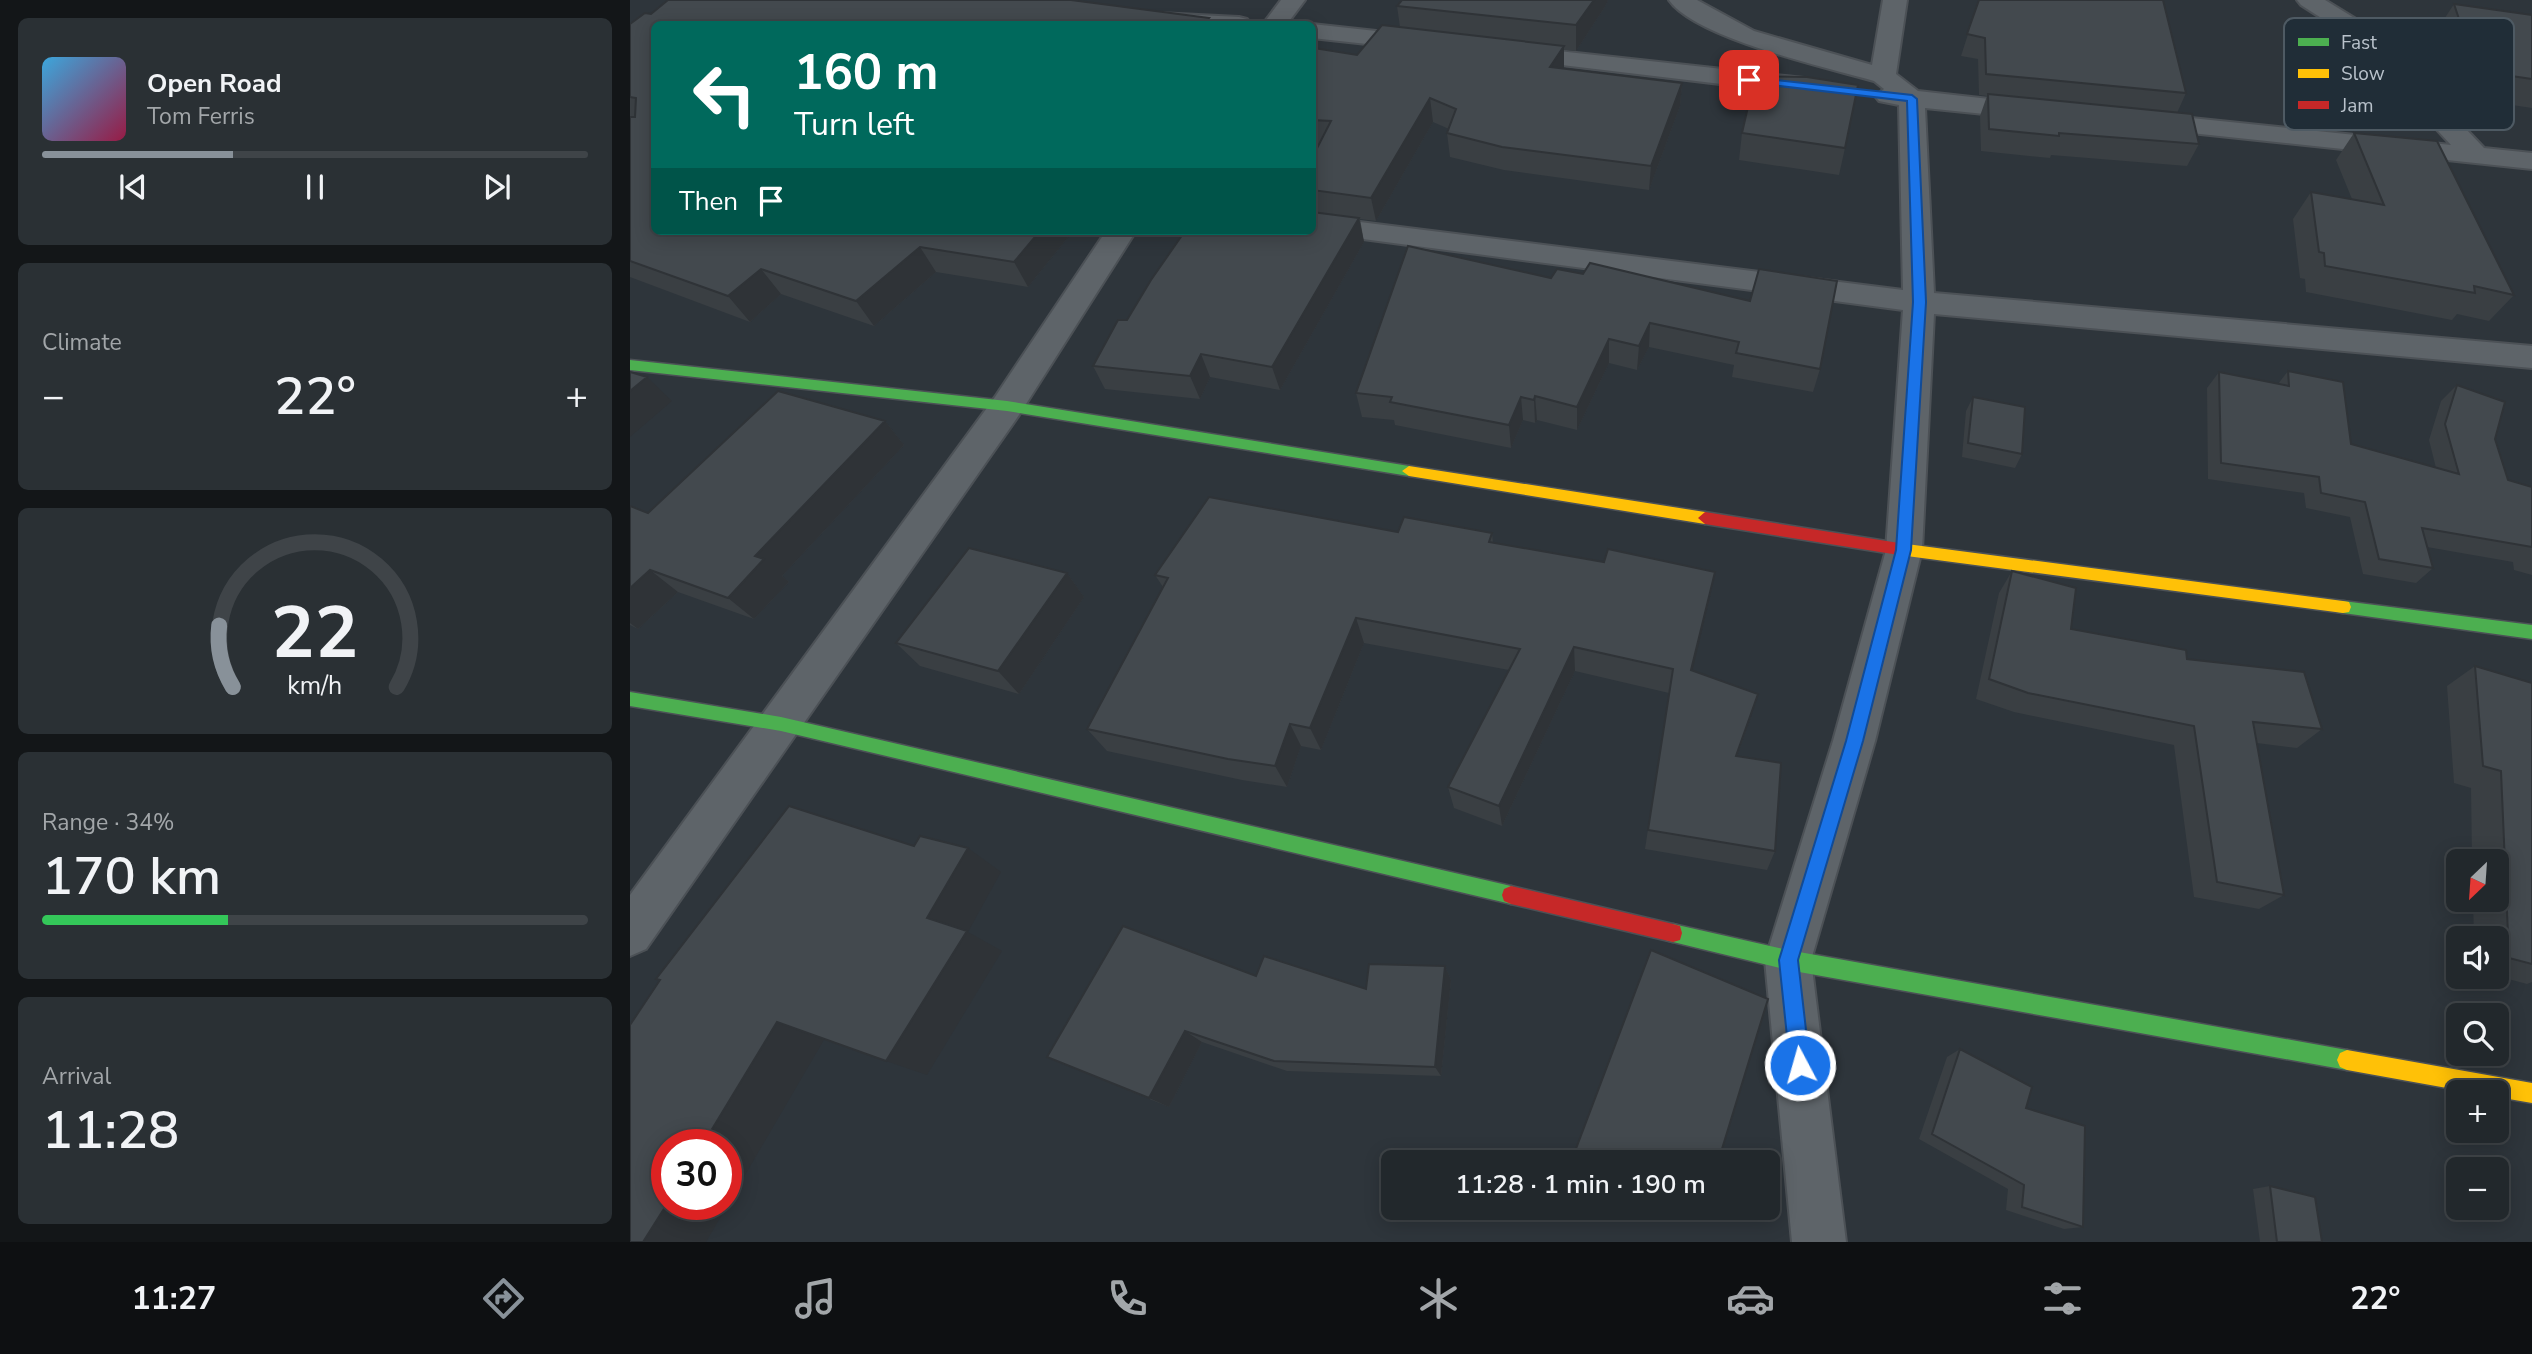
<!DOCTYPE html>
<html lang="en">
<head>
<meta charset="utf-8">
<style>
  body { margin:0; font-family:"Nunito Sans",sans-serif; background:#2a3034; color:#f1f3f6; height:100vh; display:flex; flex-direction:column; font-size:26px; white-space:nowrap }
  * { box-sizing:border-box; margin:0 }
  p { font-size:23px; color:#a2a6a9 }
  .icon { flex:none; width:38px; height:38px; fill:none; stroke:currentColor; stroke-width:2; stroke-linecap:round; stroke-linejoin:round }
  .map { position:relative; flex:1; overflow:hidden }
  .panel { display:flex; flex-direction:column; gap:18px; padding:18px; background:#131618; width:630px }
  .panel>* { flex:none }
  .top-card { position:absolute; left:21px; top:21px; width:665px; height:214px; border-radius:10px; box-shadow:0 4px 18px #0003,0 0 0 2px #3f4448; background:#00695c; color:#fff; overflow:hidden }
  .needle { width:46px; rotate:205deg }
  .fabs { position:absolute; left:1816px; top:849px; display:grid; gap:14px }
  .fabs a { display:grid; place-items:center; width:63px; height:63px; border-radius:10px; background:#22282c; box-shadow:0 4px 18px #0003,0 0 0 2px #3f4448; font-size:35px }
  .speed { position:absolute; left:21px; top:1129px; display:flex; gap:14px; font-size:35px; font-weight:700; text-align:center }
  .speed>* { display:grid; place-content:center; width:91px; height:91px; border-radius:50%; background:#22282c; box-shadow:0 4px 18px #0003,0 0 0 2px #3f4448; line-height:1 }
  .speed .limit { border:10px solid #d22; background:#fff; color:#111 }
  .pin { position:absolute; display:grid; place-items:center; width:60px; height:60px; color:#fff; margin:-30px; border-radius:14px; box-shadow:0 4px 10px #0006 }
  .me { position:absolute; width:77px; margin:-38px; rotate:354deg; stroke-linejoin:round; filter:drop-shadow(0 0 5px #0008) }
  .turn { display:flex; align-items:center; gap:24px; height:147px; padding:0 28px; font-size:32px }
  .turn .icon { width:91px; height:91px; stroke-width:2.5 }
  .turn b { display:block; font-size:49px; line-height:60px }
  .then { display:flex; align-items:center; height:66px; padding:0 28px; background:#0003; gap:14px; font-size:26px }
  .big { font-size:52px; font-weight:600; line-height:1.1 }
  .panel .widget { flex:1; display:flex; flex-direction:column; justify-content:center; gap:10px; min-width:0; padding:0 24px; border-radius:10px; background:#2a3034 }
  .panel .dial { align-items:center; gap:0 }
  .dial svg { height:182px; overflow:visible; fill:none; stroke:#3f4448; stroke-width:7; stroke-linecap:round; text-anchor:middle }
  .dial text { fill:#f1f3f6; stroke:none }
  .song { display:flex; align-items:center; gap:21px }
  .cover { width:84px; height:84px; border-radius:10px; background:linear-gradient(135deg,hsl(200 70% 55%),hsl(340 70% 35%)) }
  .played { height:7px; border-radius:4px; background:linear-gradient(90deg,#889199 35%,#3f4448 35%) }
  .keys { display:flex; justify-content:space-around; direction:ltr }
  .heat { display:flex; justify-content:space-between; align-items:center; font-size:38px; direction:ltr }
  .charge { height:10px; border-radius:5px; background:linear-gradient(90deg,#34c759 34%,#3f4448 0) }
  .trip { position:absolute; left:751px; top:1150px; width:399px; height:70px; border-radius:10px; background:#22282c; box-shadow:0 4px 18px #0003,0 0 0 2px #3f4448; font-weight:600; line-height:70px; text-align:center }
  .tabs { display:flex; height:112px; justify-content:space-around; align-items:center; background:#0e1012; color:#a2a6a9 }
  .tabs .icon { width:49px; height:49px }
  .tabs .active { color:#889199 }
  .tabs b { font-size:32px; color:#f1f3f6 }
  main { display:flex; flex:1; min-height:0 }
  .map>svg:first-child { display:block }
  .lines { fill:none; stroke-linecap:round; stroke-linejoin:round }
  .street-casing { stroke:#4c5156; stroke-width:4 }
  .fast-casing { stroke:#4c5156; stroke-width:3 }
  .slow-casing { stroke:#4c5156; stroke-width:3 }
  .jam-casing { stroke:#4c5156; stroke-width:3 }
  .street { fill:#5e6469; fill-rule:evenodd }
  .fast { fill:#4caf50; fill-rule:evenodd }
  .slow { fill:#ffc107; fill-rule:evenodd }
  .jam { fill:#c62828; fill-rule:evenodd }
  .wall { fill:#3a3f43 }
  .shaded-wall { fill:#2f3337 }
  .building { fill:#43494e; stroke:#2f3337; stroke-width:2 }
  .route { fill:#1a73e8; stroke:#114b97; stroke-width:2 }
  .key { fill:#202d37; stroke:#4e5a63; stroke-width:2 }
  .key-label { font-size:19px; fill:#b9c2cb }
</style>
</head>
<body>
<main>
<section class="panel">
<div class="widget">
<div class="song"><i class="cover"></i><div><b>Open Road</b><p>Tom Ferris</p></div></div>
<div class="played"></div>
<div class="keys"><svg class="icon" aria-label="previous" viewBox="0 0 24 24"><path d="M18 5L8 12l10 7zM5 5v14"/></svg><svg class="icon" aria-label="pause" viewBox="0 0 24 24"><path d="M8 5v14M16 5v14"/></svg><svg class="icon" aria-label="next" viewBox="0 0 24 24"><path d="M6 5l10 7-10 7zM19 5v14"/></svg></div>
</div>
<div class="widget"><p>Climate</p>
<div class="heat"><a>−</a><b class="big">22°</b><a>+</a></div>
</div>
<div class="widget dial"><svg viewBox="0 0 100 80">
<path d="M14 69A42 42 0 1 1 86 69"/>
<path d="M14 69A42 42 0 0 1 8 42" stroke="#889199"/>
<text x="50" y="56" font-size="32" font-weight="700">22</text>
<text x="50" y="72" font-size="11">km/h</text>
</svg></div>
<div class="widget"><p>Range · 34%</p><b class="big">170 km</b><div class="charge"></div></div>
<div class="widget"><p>Arrival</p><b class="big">11:28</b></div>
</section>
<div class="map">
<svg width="1902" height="1242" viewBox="0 0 1902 1242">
  <rect width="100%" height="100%" fill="#2e353b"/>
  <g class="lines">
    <!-- street casing -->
    <g class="street-casing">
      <path id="street" d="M651,0H675L657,24H633Z
        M1039,0H1067L1124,31L1242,65L1253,0H1277L1266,74L1288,91L1413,105L1417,111L1413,117L1404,119L1295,108L1304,293L1902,346V368L1304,314L1292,550L1245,741L1181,960L1216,1242H1162L1135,960L1203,741L1256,550L1273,310L672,231H682V216L1273,290L1269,105L1249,101L1245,96L1254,89L1244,81C1198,68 1065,38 1039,0Z
        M1667,0H1695L1739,27L1854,148L1902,153V169L1504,127L1500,121L1504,115L1513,113L1821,145L1721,37L1671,5Z
        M528,13L609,17L617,19L621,24H519L516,20L520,15Z
        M679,24H682L792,36L801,38L804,43L801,48L792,50L682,38V24Z
        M883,46L1174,78L1183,81L1187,86L1183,91L1174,94L874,58L871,53L874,48Z
        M476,231H506L389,415L16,949L0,956V895L365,397Z"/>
    </g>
    <!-- fast casing -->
    <g class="fast-casing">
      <path id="fast" d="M0,360L377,401L779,466L786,471L779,476L377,411L0,370Z
        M1713,601L1902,625V639L1713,613L1707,612L1705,607L1707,602Z
        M0,692L151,717L881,886L888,889L890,895L888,901L881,904L151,731L0,706Z
        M1043,924L1158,950L1717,1050L1724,1053L1727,1060L1724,1067L1717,1070L1158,970L1043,942L1036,940L1034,933L1036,926Z"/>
    </g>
    <!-- slow casing -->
    <g class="slow-casing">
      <path id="slow" d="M779,466L1075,512L1082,518L1075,524L779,476L772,471Z
        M1269,543L1713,601L1719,602L1721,607L1719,612L1713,613L1269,555L1261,549Z
        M1717,1050L1902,1083V1103L1867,1097V1092H1839L1717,1070L1710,1067L1707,1060L1710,1053Z"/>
    </g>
    <!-- jam casing -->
    <g class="jam-casing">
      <path id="jam" d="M1075,512L1269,543L1277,549L1269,555L1075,524L1068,518Z
        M881,886L1043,924L1050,926L1052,933L1050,940L1043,942L881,904L874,901L872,895L874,889Z"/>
    </g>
    <!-- street -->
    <use href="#street" class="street"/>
    <!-- fast -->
    <use href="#fast" class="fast"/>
    <!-- slow -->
    <use href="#slow" class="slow"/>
    <!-- jam -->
    <use href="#jam" class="jam"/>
  </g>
  <!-- wall -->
  <path class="wall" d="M772,0H978L976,5L946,51L934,50V68L1052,83L1050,106L1019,190L874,170L820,157L817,133L819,129L803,122L746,221L730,219L734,242L650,390L580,377L570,399L475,389L463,366L497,320L682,231V158L690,144L682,143V52L727,55L770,27L767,6Z
    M1349,0L1556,93L1547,113L1569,144L1557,166L1421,155L1420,158L1351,151L1350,116L1357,96L1349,95L1348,59L1331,56Z
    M448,1L579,18L581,24H24V231H443L398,287L306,272L244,326L151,294L120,322L0,277V24Z
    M1824,4L1902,15V108L1835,98L1832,86L1823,85L1807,30Z
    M1112,133L1215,148L1209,175L1109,160Z
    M1724,133L1884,295L1859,321L1827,314L1822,320L1676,292L1675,279L1670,278L1663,219L1681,192L1722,199L1706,160Z
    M921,278L1190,369L1183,392L1102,377L1104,365L1019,347L1007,370L979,363L947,430L907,420L905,423L893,420L881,448L765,425L764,420L732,417L726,393Z
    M1658,371L1721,444L1806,468L1799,440L1811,401L1827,385L1865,439L1878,480L1902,487V575L1884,570L1883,562L1797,547L1803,568L1786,583L1733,574L1720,517L1676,508L1674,493L1578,479L1577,388L1589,372L1648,384Z
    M1343,397L1392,454L1385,468L1332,457L1336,411Z
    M255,421L274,445L152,576L159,582L124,619L48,592L8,629L0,625V506L18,513Z
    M768,532L862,533L863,543L974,562L1085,572L1080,597L1062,671L1121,717L1107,756L1145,851L1137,870L1015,849L1039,693L945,671L872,826L824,808L818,787L879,670L734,643L691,750L671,746L657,787L612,780L477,751L457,729L533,587L525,575Z
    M1382,571L1441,629L1557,659L1692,729L1667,748L1627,743L1654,895L1629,909L1564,897L1544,745L1384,712L1346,699L1369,593Z
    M437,573L454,597L389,694L290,666L266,643Z
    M1845,666L1902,683V982L1897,984L1867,976V938H1844L1843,900H1867V861H1842L1841,788L1824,783L1817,686Z
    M1021,950L1088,1162H941Z
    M815,966L821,980L811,1076L657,1071L572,1042L539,1107L417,1057L626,976L736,989Z
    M1330,1049L1396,1108L1453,1227L1434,1229L1376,1210L1378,1189L1289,1139L1317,1057Z
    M1640,1186L1692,1242H1630L1623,1189Z
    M1003,1208H1027L1026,1211L1021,1216Z"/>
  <!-- shaded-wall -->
  <path class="shaded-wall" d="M964,0H978L976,5L946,51V25Z
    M579,18L581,24H573Z
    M934,46V69L920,67Z
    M1052,83L1050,106L1019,190L1021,166Z
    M800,98L803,122L746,221L741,198Z
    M729,218L734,242L650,390L642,367Z
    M410,231H443L398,287L384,262Z
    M290,247L306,272L244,326L226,301Z
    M131,269L151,294L120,322L98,296Z
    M1020,323L1019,347L1007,370L1009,346Z
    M979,339V363L947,430V407Z
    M571,354L580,377L570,399L560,376Z
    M17,377L42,401L0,437V391Z
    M905,396L907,420L905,423L904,400Z
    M891,397L893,420L881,448L879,425Z
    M255,421L274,445L152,576L159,582L124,619L98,598L125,556Z
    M20,570L48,592L8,629L0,623V588Z
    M1085,572L1080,597L1057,694L1061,670Z
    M437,573L454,597L389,694L368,671Z
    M726,618L734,643L691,750L680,728Z
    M944,647L945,671L872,826L869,806Z
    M1128,694L1121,717L1099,777L1106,756Z
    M660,724L671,746L657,787L645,766Z
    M338,848L371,872L338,932L372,951L297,1075L256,1061L297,918Z
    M815,966L821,980L811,1076L805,1067Z
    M147,1022L195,1038L76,1242H13L37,1204H96V1144H73Z
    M555,1031L572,1042L539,1107L519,1098Z"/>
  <!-- building -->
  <path class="building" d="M38,0H441L579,18L573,24H24V231H410L384,262L290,247L226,301L131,269L98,296L0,261V117H5L6,98L0,97V24L15,13L21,14Z
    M772,0H964L946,25L767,6Z
    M1349,0H1533L1556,93L1356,74L1355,38L1337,34Z
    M1824,4L1902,15V79L1854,72L1851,60L1842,58Z
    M752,25L934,46L920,67L1052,83L1021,166L872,147L817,133L826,109L800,98L741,198L682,190V158L701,121L682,120V52L684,48L727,55Z
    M1125,76L1177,77L1228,85L1215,148L1112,133Z
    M1358,94L1562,114L1569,144L1429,133V136L1359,129Z
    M1724,133L1807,141L1884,295L1844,286L1845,293L1695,266L1694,253L1689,252L1681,192L1754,205Z
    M682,212L729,218L642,367L571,354L560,376L463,366L488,320H497L521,280L555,231H682Z
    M778,246L921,278L927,269L953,274L960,263L1120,301L1129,269L1207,281L1190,369L1106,353L1109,342L1020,323L1009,346L979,339L947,407L905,396L904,400L891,397L879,425L760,402L762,397L726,393Z
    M1658,371L1713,382L1721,444L1829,474L1815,424L1827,385L1875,402L1865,439L1878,480L1902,487V547L1792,528L1803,568L1749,559L1735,502L1691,493L1689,477L1591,463L1589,372L1659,386Z
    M0,372L17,377L0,391Z
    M148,391L255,421L125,556L134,559L98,598L20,570L0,588V506L18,513Z
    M1343,397L1395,407L1392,454L1338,443Z
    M579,497L768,532L774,517L862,533L859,542L974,562L978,549L1085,572L1061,670L1128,694L1106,756L1151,763L1145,851L1018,830L1043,669L944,647L869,806L818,787L890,649L726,618L680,728L660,724L645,766L598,759L457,729L538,578L525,575Z
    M339,548L437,573L368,671L266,643Z
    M1382,571L1446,588L1441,629L1556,650L1557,659L1674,672L1692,729L1623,722L1654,895L1587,882L1564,726L1398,693L1359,679Z
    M1845,666L1902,683V964L1879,958L1871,771L1853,766Z
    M159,806L284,846L290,836L338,848L297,918L337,931L256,1061L147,1022L73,1144H37V1204L13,1242H0V1025L30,980L26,979Z
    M493,926L626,976L634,956L736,989L739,964L815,966L805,1067L644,1061L555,1031L519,1098L417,1057Z
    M1021,950L1138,999L1088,1162H1052L1043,1158L1041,1162H941Z
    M1330,1049L1402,1087L1396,1108L1455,1126L1453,1227L1392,1207L1394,1185L1302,1134Z
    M1640,1186L1685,1197L1692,1242H1647Z"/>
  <!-- route -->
  <path class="route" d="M1119,77L1282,95L1287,99L1296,302L1281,550L1233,741L1168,960L1180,1065L1177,1072L1170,1075L1162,1072L1160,1065L1149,960L1216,741L1266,550L1283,302L1277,101L1115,82V78Z"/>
  <!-- legend -->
  <rect x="1654" y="18" width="230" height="112" rx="10" class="key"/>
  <rect x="1668" y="38" width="31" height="8" fill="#4caf50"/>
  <rect x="1668" y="69" width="31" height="9" fill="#ffc107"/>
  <rect x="1668" y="101" width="31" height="8" fill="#c62828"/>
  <g class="key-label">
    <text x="1711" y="49">Fast</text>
    <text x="1711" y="80">Slow</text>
    <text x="1711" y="112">Jam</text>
  </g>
</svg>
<div class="fabs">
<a><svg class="needle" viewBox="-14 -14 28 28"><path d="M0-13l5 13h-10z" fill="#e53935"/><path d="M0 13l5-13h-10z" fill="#a2a6a9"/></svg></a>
<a><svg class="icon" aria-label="sound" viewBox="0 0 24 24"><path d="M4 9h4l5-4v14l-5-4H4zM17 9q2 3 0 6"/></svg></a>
<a><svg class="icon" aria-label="search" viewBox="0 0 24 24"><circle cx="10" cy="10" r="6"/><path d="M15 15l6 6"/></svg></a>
<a>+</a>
<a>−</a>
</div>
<div class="speed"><div class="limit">30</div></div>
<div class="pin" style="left:1119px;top:80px;background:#d93025"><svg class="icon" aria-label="arrive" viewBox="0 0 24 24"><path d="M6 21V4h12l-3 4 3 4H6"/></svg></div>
<svg class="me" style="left:1170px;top:1065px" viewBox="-20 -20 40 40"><circle r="17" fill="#1a73e8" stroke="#fff" stroke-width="3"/><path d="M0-11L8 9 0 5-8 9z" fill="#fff"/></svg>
<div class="trip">11:28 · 1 min · 190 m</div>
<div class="top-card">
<div class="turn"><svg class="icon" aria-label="left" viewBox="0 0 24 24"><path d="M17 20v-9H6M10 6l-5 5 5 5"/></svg><div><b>160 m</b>Turn left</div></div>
<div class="then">Then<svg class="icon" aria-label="arrive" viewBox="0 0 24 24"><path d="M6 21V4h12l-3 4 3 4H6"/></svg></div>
</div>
</div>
</main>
<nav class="tabs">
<b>11:27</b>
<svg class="icon active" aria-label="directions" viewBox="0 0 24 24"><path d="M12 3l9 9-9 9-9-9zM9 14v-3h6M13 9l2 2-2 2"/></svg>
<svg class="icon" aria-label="music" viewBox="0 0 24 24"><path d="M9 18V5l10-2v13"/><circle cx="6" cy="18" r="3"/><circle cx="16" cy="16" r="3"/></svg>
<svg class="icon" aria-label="phone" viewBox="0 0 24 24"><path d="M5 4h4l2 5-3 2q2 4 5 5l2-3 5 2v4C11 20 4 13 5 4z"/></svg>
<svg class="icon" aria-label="climate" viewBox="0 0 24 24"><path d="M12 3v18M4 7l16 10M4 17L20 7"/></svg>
<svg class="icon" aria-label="car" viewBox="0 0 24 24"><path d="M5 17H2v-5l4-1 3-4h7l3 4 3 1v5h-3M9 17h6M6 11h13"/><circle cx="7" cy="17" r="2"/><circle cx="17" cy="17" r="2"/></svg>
<svg class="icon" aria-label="filters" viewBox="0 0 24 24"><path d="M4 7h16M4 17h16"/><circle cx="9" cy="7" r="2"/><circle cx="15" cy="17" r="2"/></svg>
<b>22°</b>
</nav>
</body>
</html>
